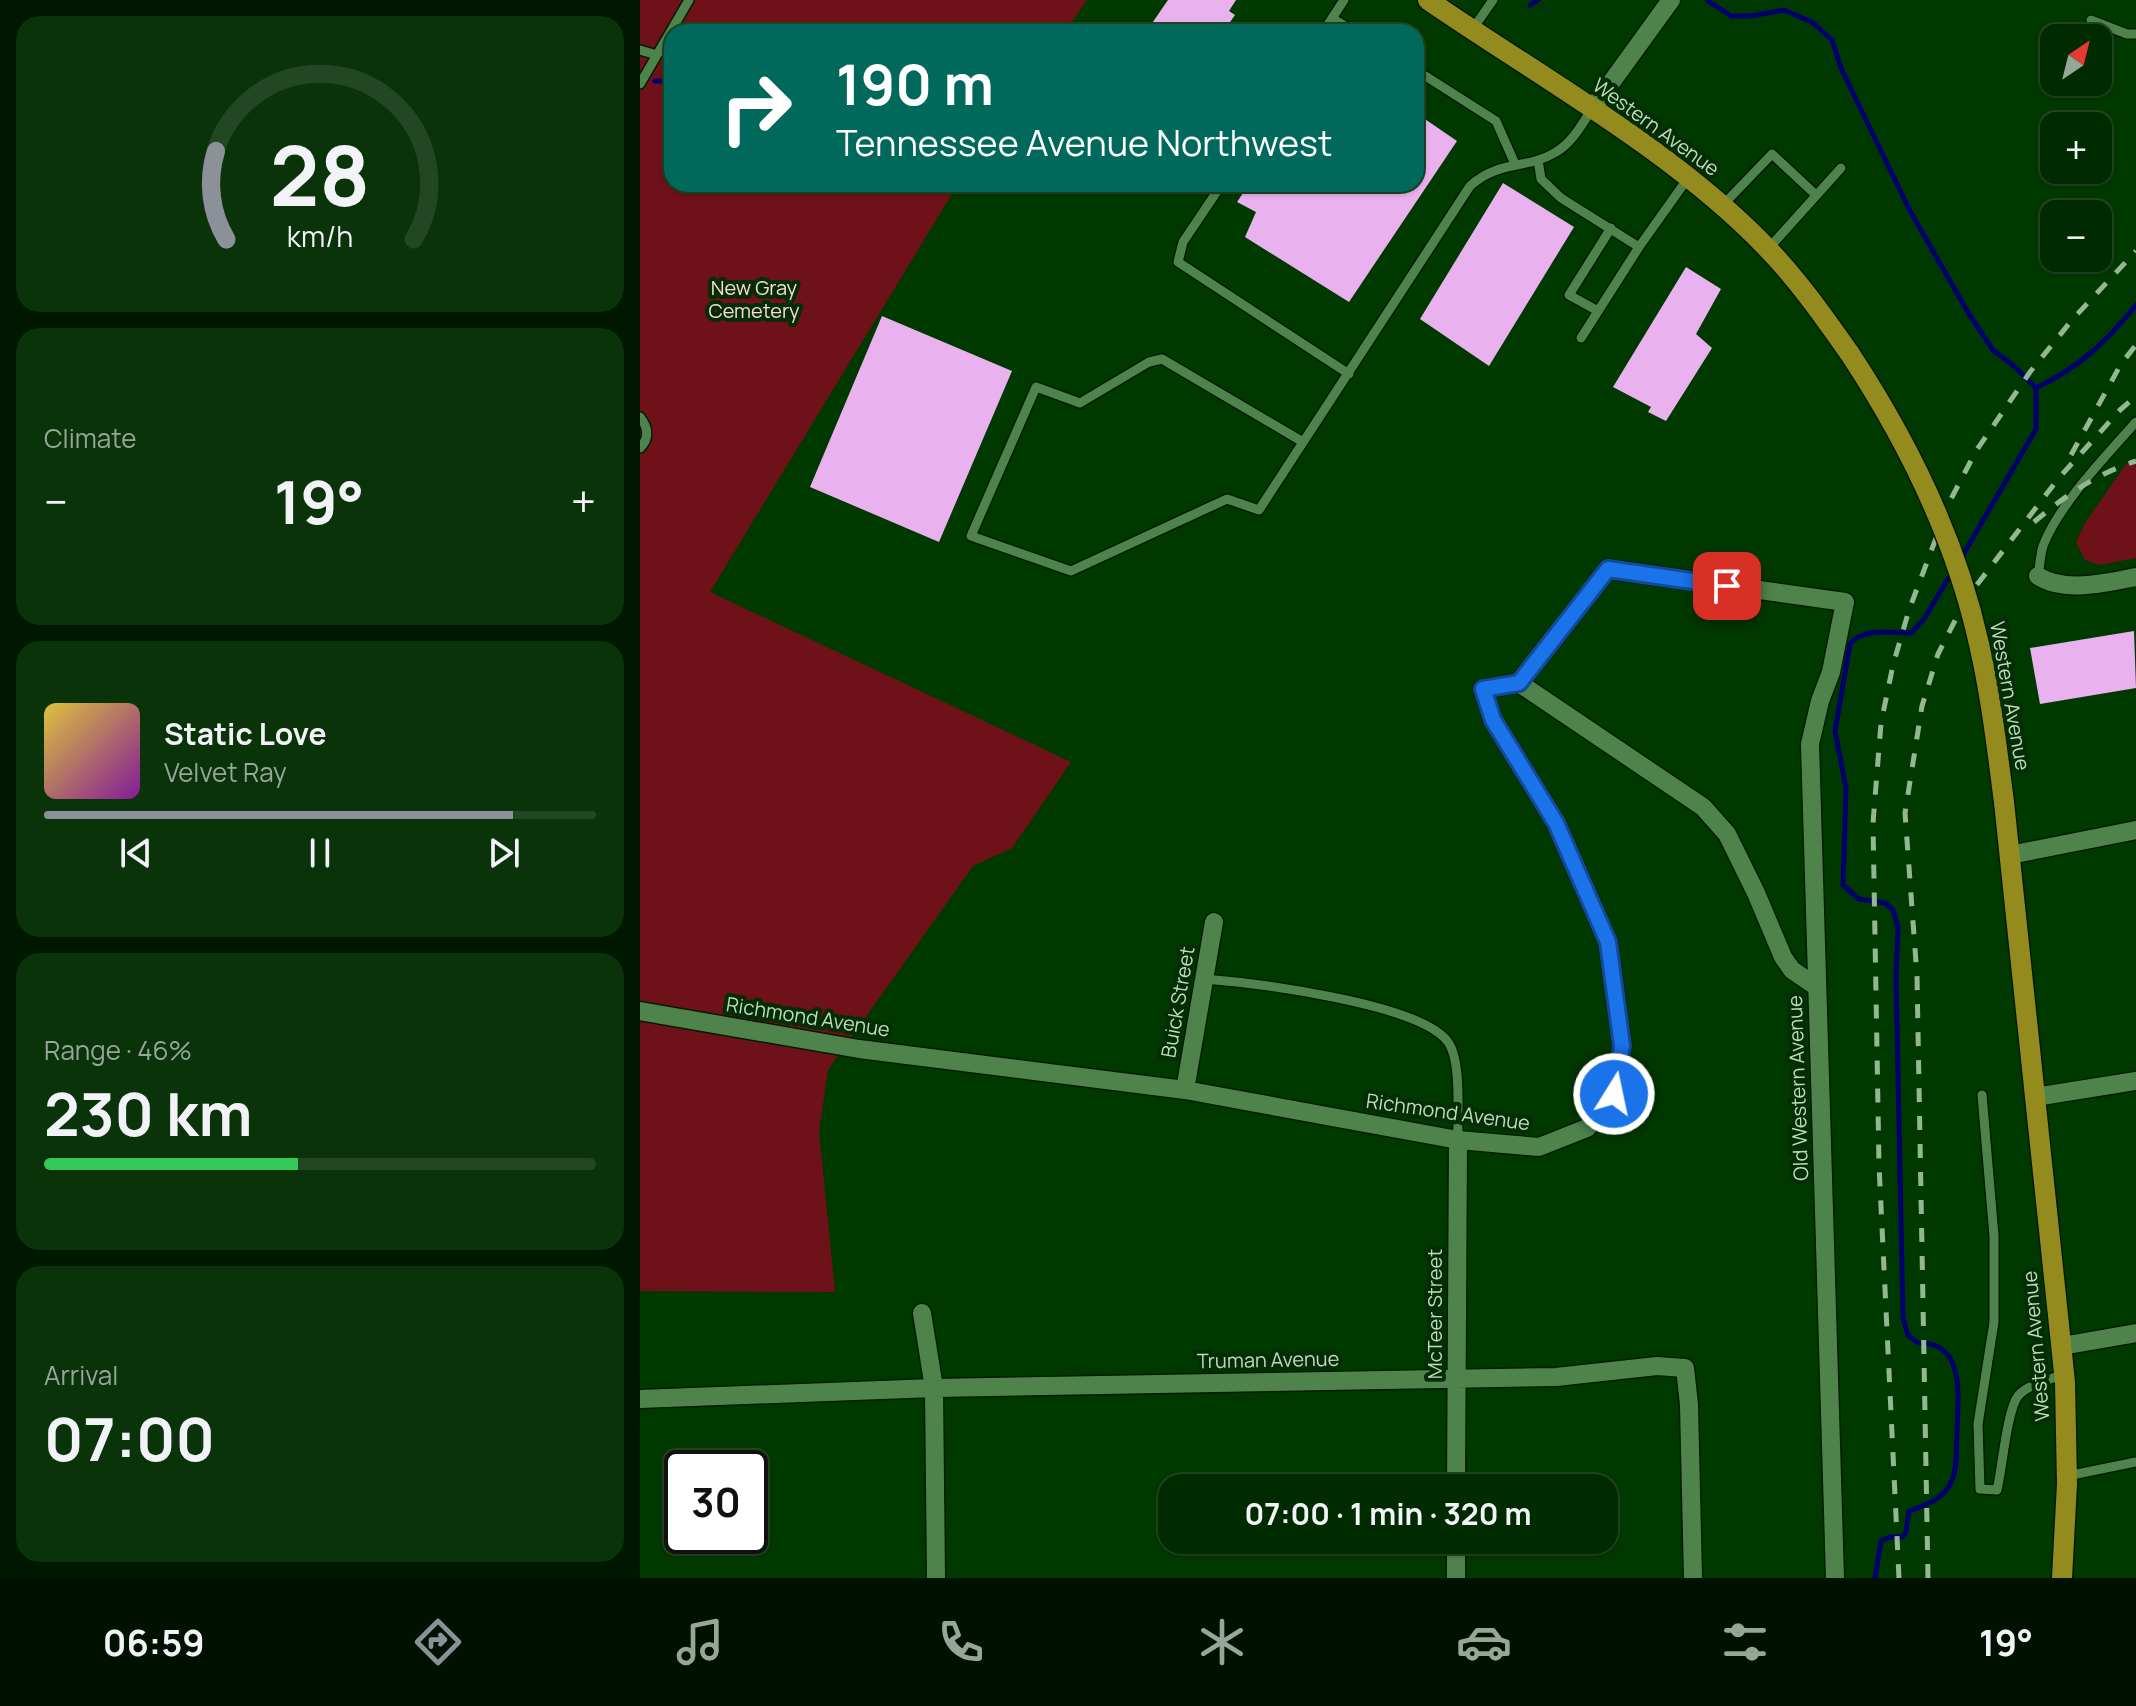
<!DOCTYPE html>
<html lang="en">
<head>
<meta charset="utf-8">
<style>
  body { margin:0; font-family:Manrope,sans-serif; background:#0a330a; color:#f1f3f6; height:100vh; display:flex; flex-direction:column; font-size:30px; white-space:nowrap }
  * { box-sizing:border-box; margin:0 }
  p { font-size:26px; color:#95a799 }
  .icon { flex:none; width:44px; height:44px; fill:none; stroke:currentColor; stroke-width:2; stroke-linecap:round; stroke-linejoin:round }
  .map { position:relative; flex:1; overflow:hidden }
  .drawer { display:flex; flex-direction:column; gap:16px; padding:16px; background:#001800; width:640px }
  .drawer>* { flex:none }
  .hud { position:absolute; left:24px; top:24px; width:760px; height:168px; border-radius:24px; box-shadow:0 2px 6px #0004,0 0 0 2px #224722; background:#00695c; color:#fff; overflow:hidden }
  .needle { width:52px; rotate:35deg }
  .controls { position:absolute; left:1400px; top:24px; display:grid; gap:16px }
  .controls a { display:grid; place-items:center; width:72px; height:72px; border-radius:16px; background:#002b00; box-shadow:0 2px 6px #0004,0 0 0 2px #224722; font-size:40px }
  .speed { position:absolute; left:24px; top:1450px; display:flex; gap:16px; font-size:40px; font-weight:700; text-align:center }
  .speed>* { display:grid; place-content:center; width:104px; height:104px; border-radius:50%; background:#002b00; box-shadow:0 2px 6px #0004,0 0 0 2px #224722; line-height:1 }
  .speed .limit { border:4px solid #111; border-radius:12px; background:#fff; color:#111 }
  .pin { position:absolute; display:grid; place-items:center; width:68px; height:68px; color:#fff; margin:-34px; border-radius:16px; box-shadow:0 4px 12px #0006 }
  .me { position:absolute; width:88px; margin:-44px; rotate:10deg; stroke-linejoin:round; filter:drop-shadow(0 0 6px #0008) }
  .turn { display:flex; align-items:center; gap:28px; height:168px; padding:0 40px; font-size:36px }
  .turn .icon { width:104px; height:104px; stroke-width:2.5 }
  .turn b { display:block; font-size:56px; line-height:68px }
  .big { font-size:60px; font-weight:700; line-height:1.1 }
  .drawer .widget { flex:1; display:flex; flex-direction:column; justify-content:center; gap:12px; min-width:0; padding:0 28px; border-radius:24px; background:#0a330a }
  .drawer .dial { align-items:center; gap:0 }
  .dial svg { height:208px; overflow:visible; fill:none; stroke:#224722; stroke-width:7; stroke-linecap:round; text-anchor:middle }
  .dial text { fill:#f1f3f6; stroke:none }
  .song { display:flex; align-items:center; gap:24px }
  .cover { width:96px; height:96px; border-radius:12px; background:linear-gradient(135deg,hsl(50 70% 55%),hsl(290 70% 35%)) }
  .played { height:8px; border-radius:4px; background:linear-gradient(90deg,#8c9099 85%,#224722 85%) }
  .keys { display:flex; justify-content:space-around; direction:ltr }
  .heat { display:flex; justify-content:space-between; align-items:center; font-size:44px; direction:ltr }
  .charge { height:12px; border-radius:6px; background:linear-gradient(90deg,#34c759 46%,#224722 0) }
  .trip { position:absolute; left:518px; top:1474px; width:460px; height:80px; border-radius:24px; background:#002b00; box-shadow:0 2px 6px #0004,0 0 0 2px #224722; font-weight:700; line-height:80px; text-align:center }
  .menu { display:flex; height:128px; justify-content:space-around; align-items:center; background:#010; color:#95a799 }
  .menu .icon { width:56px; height:56px }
  .menu .current { color:#8c9099 }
  .menu b { font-size:36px; color:#f1f3f6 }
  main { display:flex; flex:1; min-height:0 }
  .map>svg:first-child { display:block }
  .green { fill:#6f1119 }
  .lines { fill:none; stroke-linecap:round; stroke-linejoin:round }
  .stream { stroke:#00006c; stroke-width:5 }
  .building { fill:#e9b2ef }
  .service-casing { stroke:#021c02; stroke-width:12 }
  .minor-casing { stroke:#021c02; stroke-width:21 }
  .primary-casing { stroke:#021c02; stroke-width:23 }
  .service { stroke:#4e844c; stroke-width:9 }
  .minor { stroke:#4e844c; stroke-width:18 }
  .primary { stroke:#948b1e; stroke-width:20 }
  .rail { stroke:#94b793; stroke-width:5; stroke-dasharray:14 14; stroke-linecap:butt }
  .primary-bridge-casing { stroke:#021c02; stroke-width:23; stroke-linecap:butt }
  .primary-bridge { stroke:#948b1e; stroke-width:20 }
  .route-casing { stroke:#114b97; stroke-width:20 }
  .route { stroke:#1a73e8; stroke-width:14 }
  .labels { text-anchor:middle; stroke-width:8; stroke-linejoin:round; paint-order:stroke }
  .street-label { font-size:20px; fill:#bfdbbd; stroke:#032d04 }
  .park-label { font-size:20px; fill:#fbd8d5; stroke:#032d04 }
</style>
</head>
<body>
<main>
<section class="drawer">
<div class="widget dial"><svg viewBox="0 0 100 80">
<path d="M14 69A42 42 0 1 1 86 69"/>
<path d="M14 69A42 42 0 0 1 10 35" stroke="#8c9099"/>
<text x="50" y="56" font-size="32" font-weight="700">28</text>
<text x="50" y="72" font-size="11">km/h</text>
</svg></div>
<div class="widget"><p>Climate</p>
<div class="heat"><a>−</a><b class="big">19°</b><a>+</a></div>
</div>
<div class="widget">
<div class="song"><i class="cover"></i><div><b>Static Love</b><p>Velvet Ray</p></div></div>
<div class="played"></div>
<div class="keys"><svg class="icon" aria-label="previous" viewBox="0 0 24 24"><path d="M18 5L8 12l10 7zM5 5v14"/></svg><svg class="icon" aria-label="pause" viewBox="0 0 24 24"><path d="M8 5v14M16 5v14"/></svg><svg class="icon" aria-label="next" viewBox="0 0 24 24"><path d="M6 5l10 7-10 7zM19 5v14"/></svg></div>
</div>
<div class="widget"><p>Range · 46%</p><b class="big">230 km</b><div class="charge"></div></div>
<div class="widget"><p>Arrival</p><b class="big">07:00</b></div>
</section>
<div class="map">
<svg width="1496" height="1578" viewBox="0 0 1496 1578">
  <rect width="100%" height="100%" fill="#003900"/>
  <!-- green -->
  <path class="green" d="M0,0H447L425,32H32V184H318L70,592L431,762L372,848L333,866L188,1070L179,1132L195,1292L0,1291Z
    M1496,460V558L1459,565L1445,560L1436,542L1445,523L1486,464Z"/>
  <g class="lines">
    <!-- stream -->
    <path class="stream" d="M1068,1L1091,16H1111L1144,10L1172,22L1192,40L1201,68L1269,209L1329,314L1353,350L1374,366L1396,388V429L1320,560
      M890,5L898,0
      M15,81H32
      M1396,388C1441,366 1465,343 1496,305
      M1235,1578L1241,1541L1250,1537H1263L1266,1532L1269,1511C1287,1504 1304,1500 1312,1480C1318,1465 1316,1446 1317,1430C1318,1397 1326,1341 1278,1343L1268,1335L1263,1318L1256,976L1258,927L1253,910L1245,903L1219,899L1203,885L1206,788L1195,731L1210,644C1224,627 1251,633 1271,633L1284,619L1312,572"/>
  </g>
  <!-- building -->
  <path class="building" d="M528,0H596L589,11L595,15L583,32H506Z
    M776,113L817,141L709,302L605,237L616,212L597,202L609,184H776Z
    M863,183L934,227L849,366L780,319Z
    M1046,267L1081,289L1056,334L1072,348L1026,421L1008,412L1011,407L973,387Z
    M242,316L372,371L299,542L170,487Z
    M1494,631L1496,688L1400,704L1390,648Z"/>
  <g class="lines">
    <!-- service casing -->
    <g class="service-casing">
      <path id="service" d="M692,18L715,32
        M1451,20L1487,34H1496
        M832,30L853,0
        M683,32L704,0
        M0,50L17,55
        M776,70L856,121L875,164
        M0,84L49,0
        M898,160L901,179L921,198L999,247L941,338
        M582,184L543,242L538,262L709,374
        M1082,206L1132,154L1176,195
        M999,247L1048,178
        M1128,249L1201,168
        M958,311L929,295L971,228
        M0,417C8,427 10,438 0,448
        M663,442L522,359L509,362L440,403L396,387L331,536L431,571L587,499L619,510L830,186C860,159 887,170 916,152C932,143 942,124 952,109
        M1398,576C1400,566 1400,555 1403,546C1419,504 1467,455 1496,422
        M565,979C614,983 780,1003 808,1042C822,1062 817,1115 818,1140
        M1342,1095L1354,1236V1322L1338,1424L1340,1489L1357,1490C1362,1470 1367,1410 1378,1396C1388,1384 1410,1380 1424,1374
        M1427,1476L1496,1462"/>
    </g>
    <!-- minor casing -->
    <g class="minor-casing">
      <path id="minor" d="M952,109L1031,0
        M1398,576C1424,593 1467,583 1496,577
        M879,683L968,569L1205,602L1191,672L1180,701L1170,744L1195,1578
        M1370,855L1496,830
        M0,1011L219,1049L545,1090L818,1140L899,1147L947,1128L974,1094L982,1046L968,942L916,823L853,720L843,689L879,683L1063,807L1087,834L1116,893L1143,957L1152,970L1177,987
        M545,1090L574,922
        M1395,1097L1496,1081
        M282,1313L294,1388L296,1578
        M1422,1346L1496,1333
        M0,1399L294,1388L916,1377L1017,1366L1045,1368L1049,1405L1053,1578
        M816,1488L818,1140
        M816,1540V1578"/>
    </g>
    <!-- primary casing -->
    <g class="primary-casing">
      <path id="primary" d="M788,0C900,77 1033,150 1127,248C1158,280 1184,317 1210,354
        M1364,802L1425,1382L1427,1484L1422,1578"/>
    </g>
    <!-- service -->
    <use href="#service" class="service"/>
    <!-- minor -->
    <use href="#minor" class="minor"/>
    <!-- primary -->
    <use href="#primary" class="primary"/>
    <!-- rail -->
    <path class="rail" d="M1431,455L1481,364L1496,345
      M1394,522C1426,495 1456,474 1496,461
      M1259,1578L1239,1165L1233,823L1241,723L1253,665L1269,610L1310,501L1336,451L1390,372L1432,320L1496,251
      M1288,1578L1277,976L1265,813L1282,706L1298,654L1326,599L1418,479L1480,410L1496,396"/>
    <!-- primary-bridge casing -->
    <g class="primary-bridge-casing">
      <path id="primary-bridge" d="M1210,354C1268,442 1316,540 1339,644C1351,696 1357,749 1364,802"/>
    </g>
    <!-- primary-bridge -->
    <use href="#primary-bridge" class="primary-bridge"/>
  </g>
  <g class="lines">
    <!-- route casing -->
    <g class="route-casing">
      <path id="route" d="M974,1094L982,1046L968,942L916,823L853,720L843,689L879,683L968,569L1087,586"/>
    </g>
    <!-- route -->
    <use href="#route" class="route"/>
  </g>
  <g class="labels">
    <!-- street labels -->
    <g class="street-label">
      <text transform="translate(1016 127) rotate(36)" y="7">Western Avenue</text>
      <text transform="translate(1370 696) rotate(80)" y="7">Western Avenue</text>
      <text transform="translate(538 1002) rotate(-80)" y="7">Buick Street</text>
      <text transform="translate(168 1017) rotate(9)" y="7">Richmond Avenue</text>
      <text transform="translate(1158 1088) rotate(-92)" y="7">Old Western Avenue</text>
      <text transform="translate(808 1112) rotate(8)" y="7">Richmond Avenue</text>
      <text transform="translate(795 1314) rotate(-90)" y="7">McTeer Street</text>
      <text transform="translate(1396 1346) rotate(-95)" y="7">Western Avenue</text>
      <text transform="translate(628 1360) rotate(-1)" y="7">Truman Avenue</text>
    </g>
    <!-- park labels -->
    <g class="park-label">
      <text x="114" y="295">New Gray<tspan x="114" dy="23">Cemetery</tspan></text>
    </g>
  </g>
</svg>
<div class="controls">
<a><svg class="needle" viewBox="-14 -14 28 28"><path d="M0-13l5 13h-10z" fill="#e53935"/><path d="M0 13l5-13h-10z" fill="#95a799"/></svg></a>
<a>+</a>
<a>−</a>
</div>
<div class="speed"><div class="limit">30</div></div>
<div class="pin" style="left:1087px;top:586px;background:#d93025"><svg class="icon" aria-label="arrive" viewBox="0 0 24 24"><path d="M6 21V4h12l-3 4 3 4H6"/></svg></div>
<svg class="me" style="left:974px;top:1094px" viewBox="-20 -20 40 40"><circle r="17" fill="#1a73e8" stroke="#fff" stroke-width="3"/><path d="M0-11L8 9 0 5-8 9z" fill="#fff"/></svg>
<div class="trip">07:00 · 1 min · 320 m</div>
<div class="hud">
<div class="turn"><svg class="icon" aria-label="right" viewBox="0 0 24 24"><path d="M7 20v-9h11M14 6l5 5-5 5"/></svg><div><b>190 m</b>Tennessee Avenue Northwest</div></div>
</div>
</div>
</main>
<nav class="menu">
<b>06:59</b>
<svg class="icon current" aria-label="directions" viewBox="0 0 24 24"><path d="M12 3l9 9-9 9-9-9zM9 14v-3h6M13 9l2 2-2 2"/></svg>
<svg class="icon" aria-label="music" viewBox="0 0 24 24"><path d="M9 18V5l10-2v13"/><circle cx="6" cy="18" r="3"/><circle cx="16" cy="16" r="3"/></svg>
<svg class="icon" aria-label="phone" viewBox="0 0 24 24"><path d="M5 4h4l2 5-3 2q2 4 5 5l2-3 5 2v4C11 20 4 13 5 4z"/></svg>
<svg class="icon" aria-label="climate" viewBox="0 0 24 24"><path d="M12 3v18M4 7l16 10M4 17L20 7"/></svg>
<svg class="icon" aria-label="car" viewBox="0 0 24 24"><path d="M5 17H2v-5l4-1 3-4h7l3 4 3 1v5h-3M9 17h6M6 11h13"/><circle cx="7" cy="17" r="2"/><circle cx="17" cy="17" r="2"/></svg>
<svg class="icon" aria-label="filters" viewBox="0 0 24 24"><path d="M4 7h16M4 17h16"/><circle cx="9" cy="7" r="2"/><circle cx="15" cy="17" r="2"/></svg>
<b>19°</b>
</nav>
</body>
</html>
